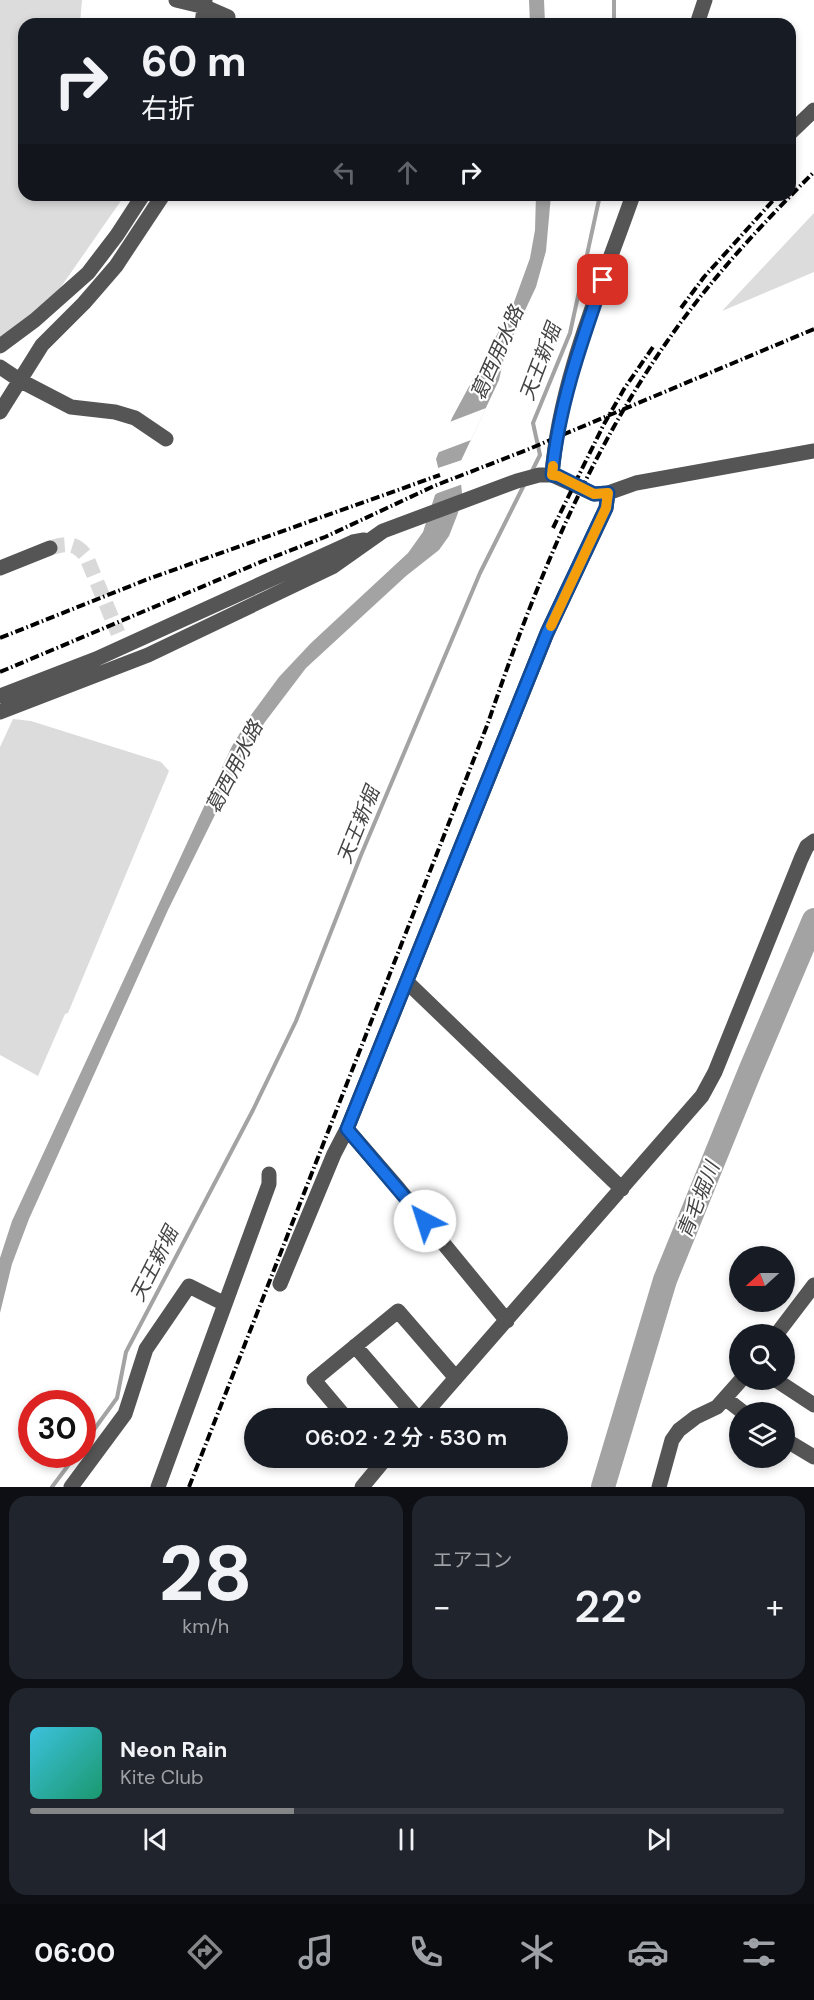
<!DOCTYPE html>
<html lang="ja">
<head>
<meta charset="utf-8">
<style>
  body { margin:0; font-family:"DM Sans","Noto Sans JP",sans-serif; background:#20242c; color:#f1f3f6; height:100vh; display:flex; flex-direction:column; font-size:22px; white-space:nowrap }
  * { box-sizing:border-box; margin:0 }
  p { font-size:20px; color:#9ea1a6 }
  .icon { flex:none; width:33px; height:33px; fill:none; stroke:currentColor; stroke-width:2; stroke-linecap:round; stroke-linejoin:round }
  .map { position:relative; height:1487px; overflow:hidden }
  .side { display:flex; flex-direction:column; gap:9px; padding:9px; background:#0d0f14; flex:1 }
  .side>* { flex:none }
  .top-card { position:absolute; left:18px; top:18px; width:778px; height:183px; border-radius:18px; box-shadow:0 3px 9px #0003; background:#171b24; color:#f1f3f6; overflow:hidden }
  .needle { width:39px; rotate:249deg }
  .buttons { position:absolute; left:729px; top:1246px; display:grid; gap:12px }
  .buttons a { display:grid; place-items:center; width:66px; height:66px; border-radius:50%; background:#171b24; box-shadow:0 3px 9px #0003; font-size:30px }
  .speed { position:absolute; left:18px; top:1390px; display:flex; gap:12px; font-size:30px; font-weight:700; text-align:center }
  .speed>* { display:grid; place-content:center; width:78px; height:78px; border-radius:50%; background:#171b24; box-shadow:0 3px 9px #0003; line-height:1 }
  .speed .limit { border:9px solid #d22; background:#fff; color:#111 }
  .pin { position:absolute; display:grid; place-items:center; width:51px; height:51px; color:#fff; margin:-26px; border-radius:12px; box-shadow:0 3px 9px #0006 }
  .me { position:absolute; width:66px; margin:-33px; rotate:320deg; stroke-linejoin:round; filter:drop-shadow(0 0 4px #0008) }
  .turn { display:flex; align-items:center; gap:21px; height:126px; padding:0 24px; font-size:27px }
  .turn .icon { width:78px; height:78px; stroke-width:2.5 }
  .turn b { display:block; font-size:42px; line-height:51px }
  .lanes { display:flex; align-items:center; height:57px; padding:0 24px; background:#0003; justify-content:center; gap:30px; direction:ltr }
  .lanes .off { opacity:.35 }
  .big { font-size:45px; font-weight:600; line-height:1.1 }
  .side .card { flex:1; display:flex; flex-direction:column; justify-content:center; gap:9px; min-width:0; padding:0 21px; border-radius:18px; background:#20242c }
  .side .dial { align-items:center; gap:0 }
  .dial b { font-size:78px; line-height:1 }
  .song { display:flex; align-items:center; gap:18px }
  .cover { width:72px; height:72px; border-radius:9px; background:linear-gradient(135deg,hsl(190 70% 55%),hsl(160 70% 35%)) }
  .played { height:6px; border-radius:3px; background:linear-gradient(90deg,#858687 35%,#363941 35%) }
  .keys { display:flex; justify-content:space-around; direction:ltr }
  .heat { display:flex; justify-content:space-between; align-items:center; font-size:33px; direction:ltr }
  .side .tiles { flex:1; display:grid; gap:9px; grid-template-columns:1fr 1fr }
  .card:last-child { grid-column:span 2 }
  .trip { position:absolute; left:244px; top:1408px; width:324px; height:60px; border-radius:30px; background:#171b24; box-shadow:0 3px 9px #0003; font-weight:600; line-height:60px; text-align:center }
  .tabs { display:flex; height:96px; justify-content:space-around; align-items:center; background:#090b0e; color:#9ea1a6 }
  .tabs .icon { width:42px; height:42px }
  .tabs .on { color:#858687 }
  .tabs b { font-size:27px; color:#f1f3f6 }
  .map>svg:first-child { display:block }
  .green { fill:#dcdcdc }
  .water { fill:#a3a3a3 }
  .pier { fill:#fff }
  .lines { fill:none; stroke-linecap:round; stroke-linejoin:round }
  .stream { stroke:#a3a3a3; stroke-width:4 }
  .river { stroke:#a3a3a3; stroke-width:24 }
  .minor-tunnel { stroke:#d9d9d9; stroke-width:15; stroke-dasharray:15 8; stroke-linecap:butt }
  .minor { stroke:#555; stroke-width:15 }
  .rail { stroke:#000; stroke-width:4; stroke-dasharray:9 3 1.5 3; stroke-linecap:butt }
  .route-casing { stroke:#114b97; stroke-width:15 }
  .route { stroke:#1a73e8; stroke-width:10 }
  .slow { stroke:#f59e0b; stroke-width:10 }
  .labels { text-anchor:middle; stroke-width:4.5; stroke-linejoin:round; paint-order:stroke }
  .water-label { font-size:20px; font-style:italic; fill:#444; stroke:#fff }
</style>
</head>
<body>
<div class="map">
<svg width="814" height="1487" viewBox="0 0 814 1487">
  <rect width="100%" height="100%" fill="#fff"/>
  <!-- green -->
  <path class="green" d="M0,0H82L80,24H24V195H125L56,294L0,340Z
    M814,213V272L722,311Z
    M13,719L31,721L161,762L169,771L68,1013L65,1014L38,1076L0,1055V747Z"/>
  <!-- water -->
  <path class="water" d="M529,0H544L545,24H530Z
    M536,195H551L546,251L536,287L505,353L499,380L459,465L462,493L458,513L449,536L439,550L406,576L306,668L265,722L247,750L168,910L29,1219L12,1264L0,1313V1258L12,1221L232,746L251,715L279,677L311,643L408,553L423,532L435,495L438,492V467L436,459L452,418L513,305L530,258L535,230Z"/>
  <!-- pier -->
  <path class="pier" d="M486,408L471,440L434,454L447,423Z
    M465,459L462,466L463,484L435,494V469Z"/>
  <g class="lines">
    <!-- stream -->
    <path class="stream" d="M614,0V24
      M531,473L540,455L533,423L570,333L600,195
      M82,1446L117,1398L126,1352L253,1110L296,1021L361,855L480,573L524,485
      M52,1487L76,1455"/>
    <!-- river -->
    <path class="river" d="M603,1487L665,1280L750,1071L814,920"/>
    <!-- minor-tunnel -->
    <path class="minor-tunnel" d="M50,548C66,543 75,542 86,556L118,633"/>
    <!-- minor -->
    <path class="minor" d="M176,0L205,7L228,17L226,24
      M202,24L205,0
      M697,24L705,0
      M790,133L814,110
      M0,346L35,320L88,273L117,235L143,195
      M0,367L21,381L71,407L115,412L135,418L166,439
      M0,412L42,345L84,303L116,266L163,195
      M552,475C559,380 602,284 633,195
      M0,568L50,548
      M0,696L96,659L353,542L364,540
      M0,712L148,655L332,567L383,531L517,481L539,475H552L594,494L608,493L636,483L814,451
      M407,982L622,1189
      M280,1284L334,1154L347,1129
      M507,1321L398,1188L347,1129L547,633L606,508L608,493
      M776,1335L814,1285
      M355,1346L418,1419
      M776,1380L814,1405
      M726,1399L744,1413
      M347,1419L314,1380L398,1311L456,1378
      M420,1419L702,1096L715,1072L801,859L807,846L814,841
      M784,1439L814,1457
      M71,1487L125,1414L146,1349L189,1286L225,1304
      M158,1487L269,1184V1174
      M362,1487L386,1458
      M659,1487L672,1440L679,1430L696,1417L717,1407L741,1380"/>
    <!-- rail -->
    <path class="rail" d="M681,308L704,277L778,195
      M553,528L603,426L624,389L653,347
      M0,638L148,579L440,475
      M0,672L263,561L325,537L434,486L529,449L814,329
      M189,1487L488,723C536,582 592,443 681,322C721,268 767,219 814,172"/>
  </g>
  <g class="lines">
    <!-- route casing -->
    <g class="route-casing">
      <path id="route" d="M425,1221L347,1129L547,633L606,508L608,493L594,494L558,476L552,475C558,408 581,343 603,280"/>
    </g>
    <!-- route -->
    <use href="#route" class="route"/>
    <!-- slow -->
    <path class="slow" d="M551,626L606,508L608,493L594,494L558,476L552,475L553,466"/>
  </g>
  <g class="labels">
    <!-- water labels -->
    <g class="water-label">
      <text transform="translate(497 353) rotate(-66)" y="7">葛西用水路</text>
      <text transform="translate(540 362) rotate(-69)" y="7">天王新堀</text>
      <text transform="translate(234 767) rotate(-63)" y="7">葛西用水路</text>
      <text transform="translate(358 825) rotate(-68)" y="7">天王新堀</text>
      <text transform="translate(698 1200) rotate(-68)" y="7">青毛堀川</text>
      <text transform="translate(154 1264) rotate(-63)" y="7">天王新堀</text>
    </g>
  </g>
</svg>
<div class="buttons">
<a><svg class="needle" viewBox="-14 -14 28 28"><path d="M0-13l5 13h-10z" fill="#e53935"/><path d="M0 13l5-13h-10z" fill="#9ea1a6"/></svg></a>
<a><svg class="icon" aria-label="search" viewBox="0 0 24 24"><circle cx="10" cy="10" r="6"/><path d="M15 15l6 6"/></svg></a>
<a><svg class="icon" aria-label="layers" viewBox="0 0 24 24"><path d="M12 4l9 5-9 5-9-5zM3 14l9 5 9-5"/></svg></a>
</div>
<div class="speed"><div class="limit">30</div></div>
<div class="pin" style="left:603px;top:280px;background:#d93025"><svg class="icon" aria-label="arrive" viewBox="0 0 24 24"><path d="M6 21V4h12l-3 4 3 4H6"/></svg></div>
<svg class="me" style="left:425px;top:1221px" viewBox="-20 -20 40 40"><circle r="19" fill="#fff"/><path d="M0-13L10 11 0 6-10 11z" fill="#1a73e8"/></svg>
<div class="trip">06:02 · 2 分 · 530 m</div>
<div class="top-card">
<div class="turn"><svg class="icon" aria-label="right" viewBox="0 0 24 24"><path d="M7 20v-9h11M14 6l5 5-5 5"/></svg><div><b>60 m</b>右折</div></div>
<div class="lanes"><svg class="icon off" aria-label="left" viewBox="0 0 24 24"><path d="M17 20v-9H6M10 6l-5 5 5 5"/></svg><svg class="icon off" aria-label="ahead" viewBox="0 0 24 24"><path d="M12 20V5M6 11l6-6 6 6"/></svg><svg class="icon" aria-label="right" viewBox="0 0 24 24"><path d="M7 20v-9h11M14 6l5 5-5 5"/></svg></div>
</div>
</div>
<section class="side">
<div class="tiles">
<div class="card dial"><b>28</b><p>km/h</p></div>
<div class="card"><p>エアコン</p>
<div class="heat"><a>−</a><b class="big">22°</b><a>+</a></div>
</div>
<div class="card">
<div class="song"><i class="cover"></i><div><b>Neon Rain</b><p>Kite Club</p></div></div>
<div class="played"></div>
<div class="keys"><svg class="icon" aria-label="previous" viewBox="0 0 24 24"><path d="M18 5L8 12l10 7zM5 5v14"/></svg><svg class="icon" aria-label="pause" viewBox="0 0 24 24"><path d="M8 5v14M16 5v14"/></svg><svg class="icon" aria-label="next" viewBox="0 0 24 24"><path d="M6 5l10 7-10 7zM19 5v14"/></svg></div>
</div>
</div>
</section>
<nav class="tabs">
<b>06:00</b>
<svg class="icon on" aria-label="directions" viewBox="0 0 24 24"><path d="M12 3l9 9-9 9-9-9zM9 14v-3h6M13 9l2 2-2 2"/></svg>
<svg class="icon" aria-label="music" viewBox="0 0 24 24"><path d="M9 18V5l10-2v13"/><circle cx="6" cy="18" r="3"/><circle cx="16" cy="16" r="3"/></svg>
<svg class="icon" aria-label="phone" viewBox="0 0 24 24"><path d="M5 4h4l2 5-3 2q2 4 5 5l2-3 5 2v4C11 20 4 13 5 4z"/></svg>
<svg class="icon" aria-label="climate" viewBox="0 0 24 24"><path d="M12 3v18M4 7l16 10M4 17L20 7"/></svg>
<svg class="icon" aria-label="car" viewBox="0 0 24 24"><path d="M5 17H2v-5l4-1 3-4h7l3 4 3 1v5h-3M9 17h6M6 11h13"/><circle cx="7" cy="17" r="2"/><circle cx="17" cy="17" r="2"/></svg>
<svg class="icon" aria-label="filters" viewBox="0 0 24 24"><path d="M4 7h16M4 17h16"/><circle cx="9" cy="7" r="2"/><circle cx="15" cy="17" r="2"/></svg>
</nav>
</body>
</html>
